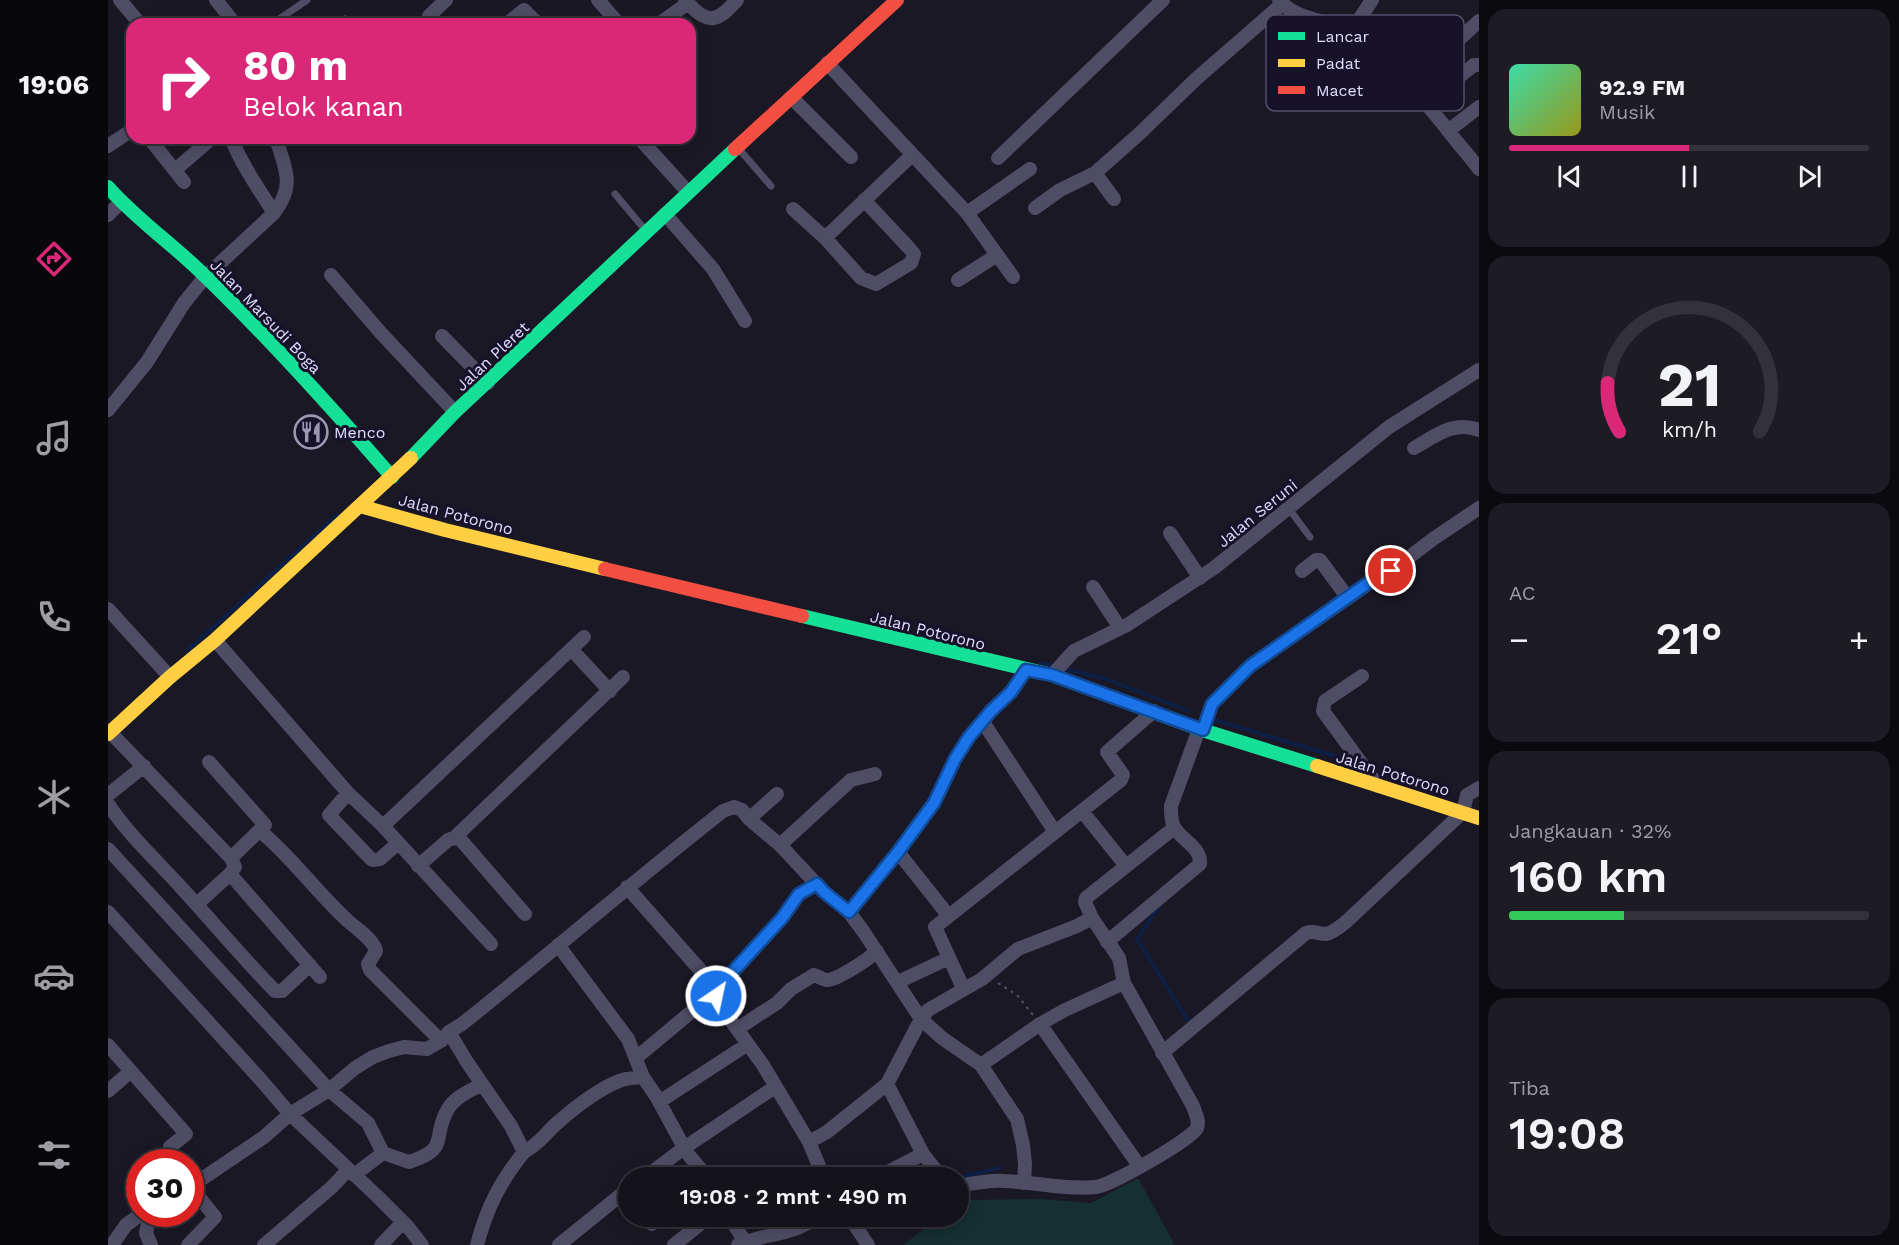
<!DOCTYPE html>
<html lang="id">
<head>
<meta charset="utf-8">
<style>
  body { margin:0; font-family:"Work Sans",sans-serif; background:#1d1b24; color:#f1f3f6; height:100vh; display:flex; flex-direction:column; font-size:22px; white-space:nowrap }
  * { box-sizing:border-box; margin:0 }
  p { font-size:20px; color:#9d9ea3 }
  .icon { flex:none; width:33px; height:33px; fill:none; stroke:currentColor; stroke-width:2; stroke-linecap:round; stroke-linejoin:round }
  .map { position:relative; flex:1; overflow:hidden }
  .sheet { display:flex; flex-direction:column; gap:9px; padding:9px; background:#0b0a0f; width:420px }
  .sheet>* { flex:none }
  .hud { position:absolute; left:18px; top:18px; width:570px; height:126px; border-radius:18px; box-shadow:0 3px 15px #0003,0 0 0 2px #33323a; background:#db2777; color:#fff; overflow:hidden }
  .speed { position:absolute; left:18px; top:1149px; display:flex; gap:12px; font-size:30px; font-weight:700; text-align:center }
  .speed>* { display:grid; place-content:center; width:78px; height:78px; border-radius:50%; background:#14121b; box-shadow:0 3px 15px #0003,0 0 0 2px #33323a; line-height:1 }
  .speed .limit { border:9px solid #d22; background:#fff; color:#111 }
  .pin { position:absolute; display:grid; place-items:center; width:51px; height:51px; color:#fff; margin:-26px; border:3px solid #fff; border-radius:50%; box-shadow:0 2px 6px #0007 }
  .me { position:absolute; width:66px; margin:-33px; rotate:34deg; stroke-linejoin:round; filter:drop-shadow(0 0 4px #0008) }
  .turn { display:flex; align-items:center; gap:21px; height:126px; padding:0 18px; font-size:27px }
  .turn .icon { width:78px; height:78px; stroke-width:2.5 }
  .turn b { display:block; font-size:42px; line-height:51px }
  .big { font-size:45px; font-weight:600; line-height:1.1 }
  .sheet .card { flex:1; display:flex; flex-direction:column; justify-content:center; gap:9px; min-width:0; padding:0 21px; border-radius:18px; background:#1d1b24 }
  .sheet .dial { align-items:center; gap:0 }
  .dial svg { height:156px; overflow:visible; fill:none; stroke:#33323a; stroke-width:7; stroke-linecap:round; text-anchor:middle }
  .dial text { fill:#f1f3f6; stroke:none }
  .song { display:flex; align-items:center; gap:18px }
  .cover { width:72px; height:72px; border-radius:9px; background:linear-gradient(135deg,hsl(160 70% 55%),hsl(60 70% 35%)) }
  .played { height:6px; border-radius:3px; background:linear-gradient(90deg,#db2777 50%,#33323a 50%) }
  .keys { display:flex; justify-content:space-around; direction:ltr }
  .heat { display:flex; justify-content:space-between; align-items:center; font-size:33px; direction:ltr }
  .charge { height:9px; border-radius:4px; background:linear-gradient(90deg,#34c759 32%,#33323a 0) }
  .trip { position:absolute; left:510px; top:1167px; width:351px; height:60px; border-radius:30px; background:#14121b; box-shadow:0 3px 15px #0003,0 0 0 2px #33323a; font-weight:600; line-height:60px; text-align:center }
  main { display:flex; flex:1; min-height:0 }
  .tabs { display:flex; flex-direction:column; width:108px; justify-content:space-around; align-items:center; background:#08070b; color:#9d9ea3 }
  .tabs .icon { width:42px; height:42px }
  .tabs .on { color:#db2777 }
  .tabs b { font-size:27px; color:#f1f3f6 }
  .map>svg:first-child { display:block }
  .green { fill:#162f32 }
  .lines { fill:none; stroke-linecap:round; stroke-linejoin:round }
  .stream { stroke:#0e1f45; stroke-width:4 }
  .path { stroke:#4a5564; stroke-width:2; stroke-dasharray:3 4.5; stroke-linecap:butt }
  .lane { stroke:#4f4d65; stroke-width:7 }
  .street { stroke:#4f4d65; stroke-width:14 }
  .fast { stroke:#16e098; stroke-width:14 }
  .slow { stroke:#ffcf43; stroke-width:14 }
  .jam { stroke:#f24e42; stroke-width:14 }
  .route-casing { stroke:#114b97; stroke-width:15 }
  .route { stroke:#1a73e8; stroke-width:10 }
  .labels { text-anchor:middle; stroke-width:6; stroke-linejoin:round; paint-order:stroke }
  .street-label { font-size:16px; fill:#e1dcfe; stroke:#17122a }
  .poi-label { font-size:16px; fill:#e1dcfe; stroke:#17122a; text-anchor:start }
  .key { fill:#17122a; stroke:#544f6a; stroke-width:1.5 }
  .key-label { font-size:16px; fill:#e1dcfe }
</style>
</head>
<body>
<main>
<nav class="tabs">
<b>19:06</b>
<svg class="icon on" aria-label="directions" viewBox="0 0 24 24"><path d="M12 3l9 9-9 9-9-9zM9 14v-3h6M13 9l2 2-2 2"/></svg>
<svg class="icon" aria-label="music" viewBox="0 0 24 24"><path d="M9 18V5l10-2v13"/><circle cx="6" cy="18" r="3"/><circle cx="16" cy="16" r="3"/></svg>
<svg class="icon" aria-label="phone" viewBox="0 0 24 24"><path d="M5 4h4l2 5-3 2q2 4 5 5l2-3 5 2v4C11 20 4 13 5 4z"/></svg>
<svg class="icon" aria-label="climate" viewBox="0 0 24 24"><path d="M12 3v18M4 7l16 10M4 17L20 7"/></svg>
<svg class="icon" aria-label="car" viewBox="0 0 24 24"><path d="M5 17H2v-5l4-1 3-4h7l3 4 3 1v5h-3M9 17h6M6 11h13"/><circle cx="7" cy="17" r="2"/><circle cx="17" cy="17" r="2"/></svg>
<svg class="icon" aria-label="filters" viewBox="0 0 24 24"><path d="M4 7h16M4 17h16"/><circle cx="9" cy="7" r="2"/><circle cx="15" cy="17" r="2"/></svg>
</nav>
<div class="map">
<svg width="1371" height="1245" viewBox="0 0 1371 1245">
  <rect width="100%" height="100%" fill="#1a1824"/>
  <!-- green -->
  <path class="green" d="M1030,1178L1067,1245H795L832,1217L850,1216L851,1203L854,1200L933,1199L983,1203Z"/>
  <g class="lines">
    <!-- stream -->
    <path class="stream" d="M79,651L229,515
      M933,663L944,665
      M954,668L998,679L1081,711
      M1103,719L1230,757
      M1052,905L1029,939L1081,1022
      M808,1164L821,1178
      M856,1176L892,1168
      M786,1178L802,1168
      M710,1224L722,1216"/>
    <!-- path -->
    <path class="path" d="M890,983L909,995L925,1015"/>
    <!-- lane -->
    <path class="lane" d="M164,24L199,0
      M230,24L237,19
      M631,149L663,186
      M507,194L538,231
      M1181,509L1202,537"/>
    <!-- street -->
    <path class="street" d="M12,0L32,24
      M108,0L127,24
      M490,0L511,24
      M1171,0C1190,23 1227,19 1250,36C1284,60 1313,97 1339,129C1349,143 1361,155 1371,169
      M580,3C601,27 611,20 629,0
      M327,24L321,16L338,0
      M399,24L416,10L430,24
      M551,24L580,3L577,0
      M1243,32L1264,0
      M719,63L859,213L905,277
      M1302,84L1371,21
      M683,97L743,157
      M1319,104L1334,90L1366,65H1371
      M1340,131L1371,107
      M41,138L76,182
      M123,138C134,165 150,188 166,213
      M531,138L580,192
      M0,146L24,130
      M890,158L1055,0
      M67,170L104,138
      M1006,199L987,173L1031,134L1088,79L1174,4
      M927,208L952,190L987,173
      M685,209L717,238L804,155
      M859,213L922,169
      M557,214L605,269L637,321
      M0,215L13,202
      M717,238L753,278L768,284L803,263L806,254L802,249L756,200
      M223,275L272,332L347,412
      M850,280L889,255
      M334,336L380,383
      M0,410L39,362L76,303L97,277L166,213C188,185 177,169 168,138
      M1306,448C1327,436 1346,420 1371,430
      M1062,533L1092,578
      M1194,571L1208,560H1212L1240,598
      M985,587L1012,628
      M0,609L62,677
      M107,640L240,793L275,826L383,944
      M464,650L502,691
      M944,675L966,651L1019,625L1106,568L1281,427L1371,370
      M1254,676L1217,701L1215,711L1270,786
      M875,722L947,832
      M1095,730L1104,704L1142,666L1273,575L1283,571L1325,539L1371,508
      M2,732L123,858L157,825L101,762
      M240,793L221,815L263,859L265,860L272,859L290,843
      M0,795L36,766
      M0,804C20,834 46,858 70,884C103,920 134,957 167,991H174L202,965
      M974,811L1018,866
      M641,819L669,794
      M275,826L476,637
      M152,831C185,858 209,893 240,921C249,929 266,940 268,951L260,964L262,970L333,1041
      M346,838L515,677
      M672,845L743,780L767,774
      M0,849L221,1090L260,1123L275,1153
      M790,852L840,915
      M123,858L127,867L122,874L212,977
      M310,866L340,840L346,838L352,839L417,914
      M709,884L691,894L674,918L607,992L611,1004L655,1065L701,1142L716,1178
      M519,887L609,989
      M89,904L122,874
      M0,912L153,1080L182,1114L269,1196L300,1227L314,1245
      M741,912L790,852L826,803L847,759L861,737L883,711L903,692L918,670
      M984,918L977,902L978,898L1066,828
      M999,942L1092,864C1094,847 1071,839 1065,825C1063,819 1063,813 1063,806L1091,729
      M450,945L520,1039L535,1077
      M790,982L841,958
      M855,988L827,927L1013,780L1015,775L999,752L1046,711
      M932,1024L1032,1167
      M629,1029L669,1003L683,989L706,975C711,976 714,980 719,980C729,980 761,959 769,951
      M341,1032L359,1062L403,1126L416,1152C392,1182 379,1207 369,1245
      M0,1045L78,1134L62,1147
      M1054,1053L1198,933C1206,930 1210,934 1218,934C1225,933 1234,925 1239,921L1355,812L1359,795L1371,788
      M528,1058L607,992
      M873,1065L932,1024L957,1010L1016,983
      M0,1091L23,1071
      M551,1102L640,1044
      M701,1142L719,1132L779,1084
      M416,1152C431,1144 436,1135 448,1124C466,1108 489,1090 511,1081C518,1078 527,1078 535,1077L548,1096L579,1153L600,1178
      M815,1154L779,1084L813,1019L820,1010L874,979L910,949L969,926L984,918L1011,958L1016,983L1085,1106C1087,1113 1092,1120 1089,1128C1084,1139 1002,1186 988,1187C957,1190 927,1182 896,1181C886,1180 861,1184 850,1186
      M246,1175L275,1153L301,1162C343,1149 323,1137 340,1109C347,1097 362,1091 374,1084
      M536,1178L576,1148L667,1087
      M768,1178L815,1154L834,1178
      M82,1187L156,1137L182,1114L221,1090L247,1068L265,1057L281,1051L296,1047L319,1049L333,1041L341,1032L354,1024C442,954 527,880 615,811L626,807L634,810L641,819L672,845L716,892L741,912L755,931L813,1019L834,1038L873,1065L909,1119L915,1145L917,1164L916,1183
      M42,1214L38,1233L43,1245
      M621,1216L637,1242
      M741,1216L760,1245
      M544,1224L553,1216
      M4,1245L18,1225L33,1214
      M80,1245L107,1217L83,1187
      M156,1245L224,1187L240,1170
      M273,1245L295,1222
      M451,1245L520,1189
      M566,1245L602,1216
      M630,1245C656,1233 687,1236 709,1216"/>
    <!-- fast -->
    <path class="fast" d="M0,187C29,220 66,245 97,276C163,340 224,408 284,477
      M303,458L347,412L627,149
      M694,616L944,675L1091,729L1209,766"/>
    <!-- slow -->
    <path class="slow" d="M252,506L337,530L497,569
      M0,734L62,677L107,640L303,458
      M1209,766L1371,818"/>
    <!-- jam -->
    <path class="jam" d="M627,149L789,0
      M497,569L694,616"/>
  </g>
  <g class="lines">
    <!-- route casing -->
    <g class="route-casing">
      <path id="route" d="M608,996L609,989L674,918L691,894L709,884L716,892L741,912L790,852L826,803L847,759L861,737L883,711L903,692L918,670L944,675L1095,730L1104,704L1142,666L1273,574L1283,571"/>
    </g>
    <!-- route -->
    <use href="#route" class="route"/>
  </g>
  <!-- icons -->
  <defs>
    <g id="restaurant-ring" transform="scale(1.725)"><circle r="9.5" fill="#17122a" stroke="#9b97b2" stroke-width="1.5"/><path d="M-5-6h1v4h1v-4h1v4h1v-4h1v5L-1.5 .5V6h-2V.5L-5-1ZM5-6V6H3V1.5H1.5Q1.5-4 5-6Z" fill="#9b97b2"/></g>
  </defs>
  <g fill-rule="evenodd">
    <use href="#restaurant-ring" x="203" y="432"/>
  </g>
  <g class="labels">
    <!-- street labels -->
    <g class="street-label">
      <text transform="translate(158 316) rotate(46)" y="6">Jalan Marsudi Boga</text>
      <text transform="translate(384 356) rotate(-43)" y="6">Jalan Pleret</text>
      <text transform="translate(1149 513) rotate(-39)" y="6">Jalan Seruni</text>
      <text transform="translate(348 514) rotate(15)" y="6">Jalan Potorono</text>
      <text transform="translate(820 630) rotate(14)" y="6">Jalan Potorono</text>
      <text transform="translate(1285 773) rotate(17)" y="6">Jalan Potorono</text>
    </g>
    <!-- poi labels -->
    <g class="poi-label">
      <text x="226" y="438">Menco</text>
    </g>
  </g>
  <!-- legend -->
  <rect x="1158" y="15" width="198" height="96" rx="9" class="key"/>
  <rect x="1170" y="32" width="27" height="8" fill="#16e098"/>
  <rect x="1170" y="59" width="27" height="8" fill="#ffcf43"/>
  <rect x="1170" y="86" width="27" height="8" fill="#f24e42"/>
  <g class="key-label">
    <text x="1208" y="42">Lancar</text>
    <text x="1208" y="69">Padat</text>
    <text x="1208" y="96">Macet</text>
  </g>
</svg>
<div class="speed"><div class="limit">30</div></div>
<div class="pin" style="left:1283px;top:571px;background:#d93025"><svg class="icon" aria-label="arrive" viewBox="0 0 24 24"><path d="M6 21V4h12l-3 4 3 4H6"/></svg></div>
<svg class="me" style="left:608px;top:996px" viewBox="-20 -20 40 40"><circle r="17" fill="#1a73e8" stroke="#fff" stroke-width="3"/><path d="M0-11L8 9 0 5-8 9z" fill="#fff"/></svg>
<div class="trip">19:08 · 2 mnt · 490 m</div>
<div class="hud">
<div class="turn"><svg class="icon" aria-label="right" viewBox="0 0 24 24"><path d="M7 20v-9h11M14 6l5 5-5 5"/></svg><div><b>80 m</b>Belok kanan</div></div>
</div>
</div>
<section class="sheet">
<div class="card">
<div class="song"><i class="cover"></i><div><b>92.9 FM</b><p>Musik</p></div></div>
<div class="played"></div>
<div class="keys"><svg class="icon" aria-label="previous" viewBox="0 0 24 24"><path d="M18 5L8 12l10 7zM5 5v14"/></svg><svg class="icon" aria-label="pause" viewBox="0 0 24 24"><path d="M8 5v14M16 5v14"/></svg><svg class="icon" aria-label="next" viewBox="0 0 24 24"><path d="M6 5l10 7-10 7zM19 5v14"/></svg></div>
</div>
<div class="card dial"><svg viewBox="0 0 100 80">
<path d="M14 69A42 42 0 1 1 86 69"/>
<path d="M14 69A42 42 0 0 1 8 44" stroke="#db2777"/>
<text x="50" y="56" font-size="32" font-weight="700">21</text>
<text x="50" y="72" font-size="11">km/h</text>
</svg></div>
<div class="card"><p>AC</p>
<div class="heat"><a>−</a><b class="big">21°</b><a>+</a></div>
</div>
<div class="card"><p>Jangkauan · 32%</p><b class="big">160 km</b><div class="charge"></div></div>
<div class="card"><p>Tiba</p><b class="big">19:08</b></div>
</section>
</main>
</body>
</html>
